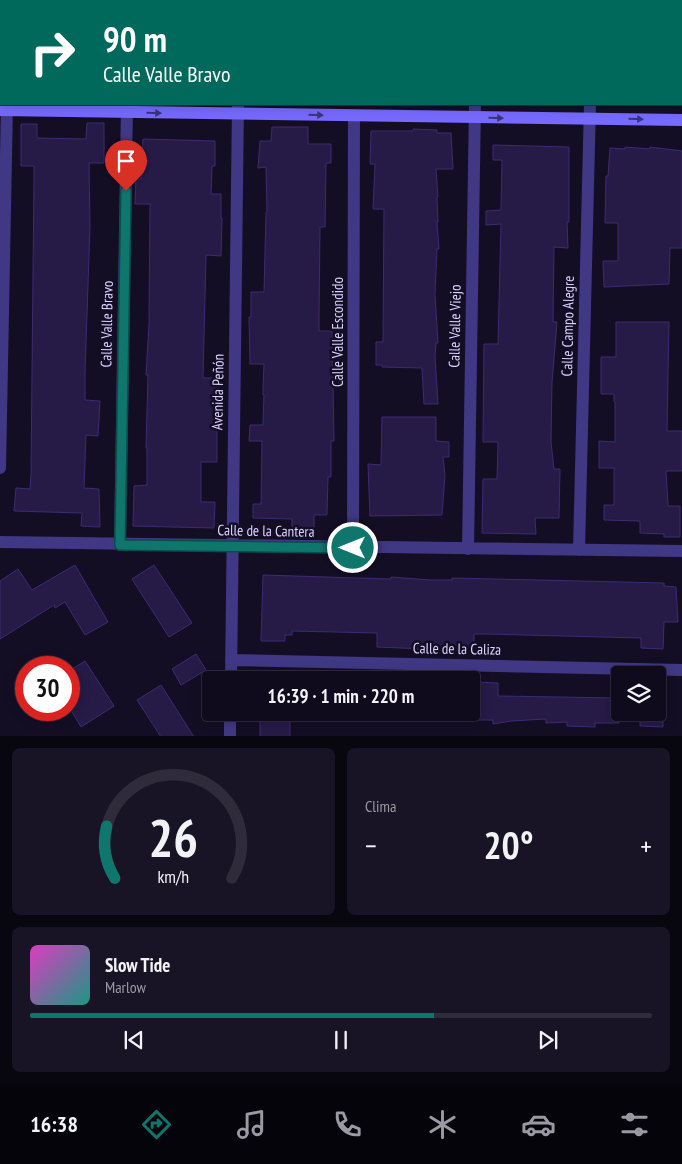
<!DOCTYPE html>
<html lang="es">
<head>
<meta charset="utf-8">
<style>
  body { margin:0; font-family:"PT Sans Narrow",sans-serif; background:#181325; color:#f1f3f6; height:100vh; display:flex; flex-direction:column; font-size:19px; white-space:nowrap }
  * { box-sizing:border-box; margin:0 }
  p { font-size:16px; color:#9b9aa3 }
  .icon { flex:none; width:28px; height:28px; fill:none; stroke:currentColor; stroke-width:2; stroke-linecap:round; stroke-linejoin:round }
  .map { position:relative; height:736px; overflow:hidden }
  .panel { display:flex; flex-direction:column; gap:12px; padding:12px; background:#08060f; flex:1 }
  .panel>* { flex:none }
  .top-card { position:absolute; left:0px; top:0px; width:682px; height:105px; box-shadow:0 2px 12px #0003,0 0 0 1px #2f2b3b; background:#00695c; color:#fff; overflow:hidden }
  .tools { position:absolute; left:611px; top:666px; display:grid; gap:10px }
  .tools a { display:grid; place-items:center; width:55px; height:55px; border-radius:5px; background:#0f0a1c; box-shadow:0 2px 12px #0003,0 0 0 1px #2f2b3b; font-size:25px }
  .speed { position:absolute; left:15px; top:656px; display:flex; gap:10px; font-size:25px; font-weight:700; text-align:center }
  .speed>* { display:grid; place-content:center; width:65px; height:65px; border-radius:50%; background:#0f0a1c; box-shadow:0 2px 12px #0003,0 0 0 1px #2f2b3b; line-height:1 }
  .speed .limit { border:8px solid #d22; background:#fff; color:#111 }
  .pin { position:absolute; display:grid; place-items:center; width:42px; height:42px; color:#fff; margin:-51px -21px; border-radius:50% 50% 50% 0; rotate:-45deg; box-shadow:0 0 5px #0007 }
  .pin .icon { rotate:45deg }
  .me { position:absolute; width:55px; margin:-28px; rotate:270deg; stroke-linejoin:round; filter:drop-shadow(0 0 4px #0008) }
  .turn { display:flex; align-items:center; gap:18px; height:105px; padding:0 20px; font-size:22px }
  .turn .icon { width:65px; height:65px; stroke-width:2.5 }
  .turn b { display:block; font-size:35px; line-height:42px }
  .big { font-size:38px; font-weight:600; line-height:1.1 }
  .panel .tile { flex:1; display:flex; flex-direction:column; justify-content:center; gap:8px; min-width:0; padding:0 18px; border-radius:8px; background:#181325 }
  .panel .dial { align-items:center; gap:0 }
  .dial svg { height:130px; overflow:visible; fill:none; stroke:#2f2b3b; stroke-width:7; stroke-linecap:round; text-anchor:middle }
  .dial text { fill:#f1f3f6; stroke:none }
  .song { display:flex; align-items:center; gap:15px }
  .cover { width:60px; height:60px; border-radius:8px; background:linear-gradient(135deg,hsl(310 70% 55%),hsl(170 70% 35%)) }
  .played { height:5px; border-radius:2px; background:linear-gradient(90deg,#0f766e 65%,#2f2b3b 65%) }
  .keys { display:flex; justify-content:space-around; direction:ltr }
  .heat { display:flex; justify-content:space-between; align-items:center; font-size:28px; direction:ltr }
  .panel .tiles { flex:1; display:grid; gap:12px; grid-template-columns:1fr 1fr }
  .tile:last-child { grid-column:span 2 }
  .trip { position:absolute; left:202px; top:671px; width:278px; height:50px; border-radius:5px; background:#0f0a1c; box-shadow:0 2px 12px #0003,0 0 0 1px #2f2b3b; font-weight:600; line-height:50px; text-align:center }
  .tab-bar { display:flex; height:80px; justify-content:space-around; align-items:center; background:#06040b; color:#9b9aa3 }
  .tab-bar .icon { width:35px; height:35px }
  .tab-bar .active { color:#0f766e }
  .tab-bar b { font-size:22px; color:#f1f3f6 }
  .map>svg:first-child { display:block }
  .green { fill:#112f2f }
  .building { fill:#261a47; stroke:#3e2b73 }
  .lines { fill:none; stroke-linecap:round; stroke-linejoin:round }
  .street { stroke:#403885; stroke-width:12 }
  .secondary { stroke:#766aff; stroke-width:12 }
  .oneway { fill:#3b337c }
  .route-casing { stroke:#0a4d48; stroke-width:12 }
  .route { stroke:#0f766e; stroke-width:9 }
  .labels { text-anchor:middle; stroke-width:5; stroke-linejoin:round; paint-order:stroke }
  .street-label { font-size:15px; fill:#dad3ff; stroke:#140e25 }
</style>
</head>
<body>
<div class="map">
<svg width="682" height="737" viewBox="0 0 682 737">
  <rect width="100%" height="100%" fill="#140e25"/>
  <!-- green -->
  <path class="green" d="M252,0H456L252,1Z"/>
  <!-- building -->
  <path class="building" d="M87,123H104V163H89L90,226L85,373V400L100,401L98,436L86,435L84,488L99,489L100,527L81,526L82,513L14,511L16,488L30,489L31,474L34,176V166H21V124H37V138L86,139Z
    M272,127H308V144H331V163H326L325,227H320L319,317V331H332L334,441H331V477H328L327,515H314V528L311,527V530H292V519L253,518V504H261L262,441H249L250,425H263L264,395H263V388L264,364H250L249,317H251V292H264L266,212H267L266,167L258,168L260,141H271Z
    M413,129L437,130V133H451L453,169H436L438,197H437L438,222H437L439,249H437L435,294L438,343H436L435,356L438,404H424L422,368L382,367V365H376V342H383L384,209H373L375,164H370L371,131H413Z
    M143,139L215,141V166H212L211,194H221V218H222L221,256L206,255L203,378H218L219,428L217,427V462H201V502H215L214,528L133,526L134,486L147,485V448H146L148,375H146L149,324L150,204H135L136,179H141Z
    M493,145L569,147V222H567L568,248L554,247L553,322H557L552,382L551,442L554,469H560L559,518H535L536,534L482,533L483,479H497L498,442H483L484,344H498L501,224L486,225V211L501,210L502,160H493Z
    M625,147L650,149V147L682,151V248H670L669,284L604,287L603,261H618V223H605L606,176H608L610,148L625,149Z
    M616,322H669L667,431H682V471H666L668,506H680V537H664V534L640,533V521L604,520V505H614V468H599V441L615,442V402H614V394H601V357H616Z
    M382,417H436V441L449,442V457H443L445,475L442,515L370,516L368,464L381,465Z
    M75,565L108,622L85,635L65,602L55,608L54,605L0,639V581L18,569L32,590Z
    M154,565L192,623L169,637L132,579Z
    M263,575L357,578L391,579V577L430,580H452V578L664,583V586L676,587L678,622H664L663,649L641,648V638L486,634H474V648H450V650L377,647V633L292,631V635H285V641H261Z
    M196,654L206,670L181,685L172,669Z
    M85,661L114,706L81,727L69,707V671Z
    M475,682L498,683V696L617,698V701H620L619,723H595V727L567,726V722L546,723V719L511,721L493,724V720H471V699H475Z
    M161,685L194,737H161L137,700Z
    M260,712H283V721H290V737H260Z
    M640,712H663V727L640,726Z"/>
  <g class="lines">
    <!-- street -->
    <path class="street" d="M9,1V0
      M128,1V0
      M239,1V0
      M477,1V0
      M591,1V0
      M0,468L7,104
      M0,542L682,551
      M120,545L127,104
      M353,548L354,116
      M468,549L475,104
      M579,550L590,104
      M231,660L682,670
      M231,680L238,104
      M230,737V712"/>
    <!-- secondary -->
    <path class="secondary" d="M0,88H1
      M681,96H682
      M0,110L682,120"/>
  </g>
  <!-- one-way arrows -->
  <defs><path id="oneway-solid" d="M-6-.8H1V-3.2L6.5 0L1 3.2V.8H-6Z" transform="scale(1.25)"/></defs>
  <g class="oneway">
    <use href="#oneway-solid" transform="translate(154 113) rotate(1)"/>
    <use href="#oneway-solid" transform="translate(316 115) rotate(1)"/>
    <use href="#oneway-solid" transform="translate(496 118) rotate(1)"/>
    <use href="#oneway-solid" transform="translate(636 119) rotate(1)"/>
  </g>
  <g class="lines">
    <!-- route casing -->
    <g class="route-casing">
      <path id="route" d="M126,191L120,545L353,548"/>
    </g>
    <!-- route -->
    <use href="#route" class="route"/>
  </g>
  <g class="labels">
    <!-- street labels -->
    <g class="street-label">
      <text transform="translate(107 324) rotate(-89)" y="5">Calle Valle Bravo</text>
      <text transform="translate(455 326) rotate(-89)" y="5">Calle Valle Viejo</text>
      <text transform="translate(568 326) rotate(-89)" y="5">Calle Campo Alegre</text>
      <text transform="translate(338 332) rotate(-90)" y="5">Calle Valle Escondido</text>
      <text transform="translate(218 392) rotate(-89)" y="5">Avenida Peñón</text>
      <text transform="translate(266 531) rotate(1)" y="5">Calle de la Cantera</text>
      <text transform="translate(457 649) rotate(1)" y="5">Calle de la Caliza</text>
    </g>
  </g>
</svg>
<div class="tools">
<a><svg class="icon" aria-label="layers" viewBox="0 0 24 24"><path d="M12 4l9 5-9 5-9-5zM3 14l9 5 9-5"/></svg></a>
</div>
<div class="speed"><div class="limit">30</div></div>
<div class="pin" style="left:126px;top:191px;background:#d93025"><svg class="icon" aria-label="arrive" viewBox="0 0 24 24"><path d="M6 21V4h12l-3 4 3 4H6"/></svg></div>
<svg class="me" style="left:353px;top:548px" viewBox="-20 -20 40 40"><circle r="17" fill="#0f766e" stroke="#fff" stroke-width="3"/><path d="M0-11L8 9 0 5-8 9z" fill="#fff"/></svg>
<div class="trip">16:39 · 1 min · 220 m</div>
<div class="top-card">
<div class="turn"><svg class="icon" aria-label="right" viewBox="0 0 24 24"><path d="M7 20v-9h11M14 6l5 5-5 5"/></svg><div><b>90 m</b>Calle Valle Bravo</div></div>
</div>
</div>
<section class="panel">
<div class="tiles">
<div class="tile dial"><svg viewBox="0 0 100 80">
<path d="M14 69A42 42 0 1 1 86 69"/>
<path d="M14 69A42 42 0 0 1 9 37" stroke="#0f766e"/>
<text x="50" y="56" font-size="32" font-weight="700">26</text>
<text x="50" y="72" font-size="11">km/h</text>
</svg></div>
<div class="tile"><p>Clima</p>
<div class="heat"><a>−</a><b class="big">20°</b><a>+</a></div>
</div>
<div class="tile">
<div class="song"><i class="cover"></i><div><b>Slow Tide</b><p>Marlow</p></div></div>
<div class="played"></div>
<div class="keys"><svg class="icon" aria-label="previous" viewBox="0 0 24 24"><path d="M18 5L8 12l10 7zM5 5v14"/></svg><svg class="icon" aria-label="pause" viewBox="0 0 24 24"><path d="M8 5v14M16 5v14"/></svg><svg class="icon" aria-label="next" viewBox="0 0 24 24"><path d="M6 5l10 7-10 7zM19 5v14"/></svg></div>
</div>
</div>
</section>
<nav class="tab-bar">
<b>16:38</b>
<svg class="icon active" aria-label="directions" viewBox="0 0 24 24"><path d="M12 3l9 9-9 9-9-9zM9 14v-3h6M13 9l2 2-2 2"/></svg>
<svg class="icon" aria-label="music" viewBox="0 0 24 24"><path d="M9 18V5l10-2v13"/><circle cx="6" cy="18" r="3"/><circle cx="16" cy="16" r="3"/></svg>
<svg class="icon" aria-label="phone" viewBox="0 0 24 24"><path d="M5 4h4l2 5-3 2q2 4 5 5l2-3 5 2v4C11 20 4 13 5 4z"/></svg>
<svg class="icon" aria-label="climate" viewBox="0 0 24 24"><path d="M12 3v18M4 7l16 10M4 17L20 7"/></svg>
<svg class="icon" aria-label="car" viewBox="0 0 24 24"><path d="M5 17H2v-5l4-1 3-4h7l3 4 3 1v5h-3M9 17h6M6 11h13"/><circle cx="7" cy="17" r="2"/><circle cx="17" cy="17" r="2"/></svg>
<svg class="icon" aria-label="filters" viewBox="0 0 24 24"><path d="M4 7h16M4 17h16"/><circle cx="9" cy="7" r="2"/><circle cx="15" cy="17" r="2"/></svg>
</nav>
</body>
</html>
